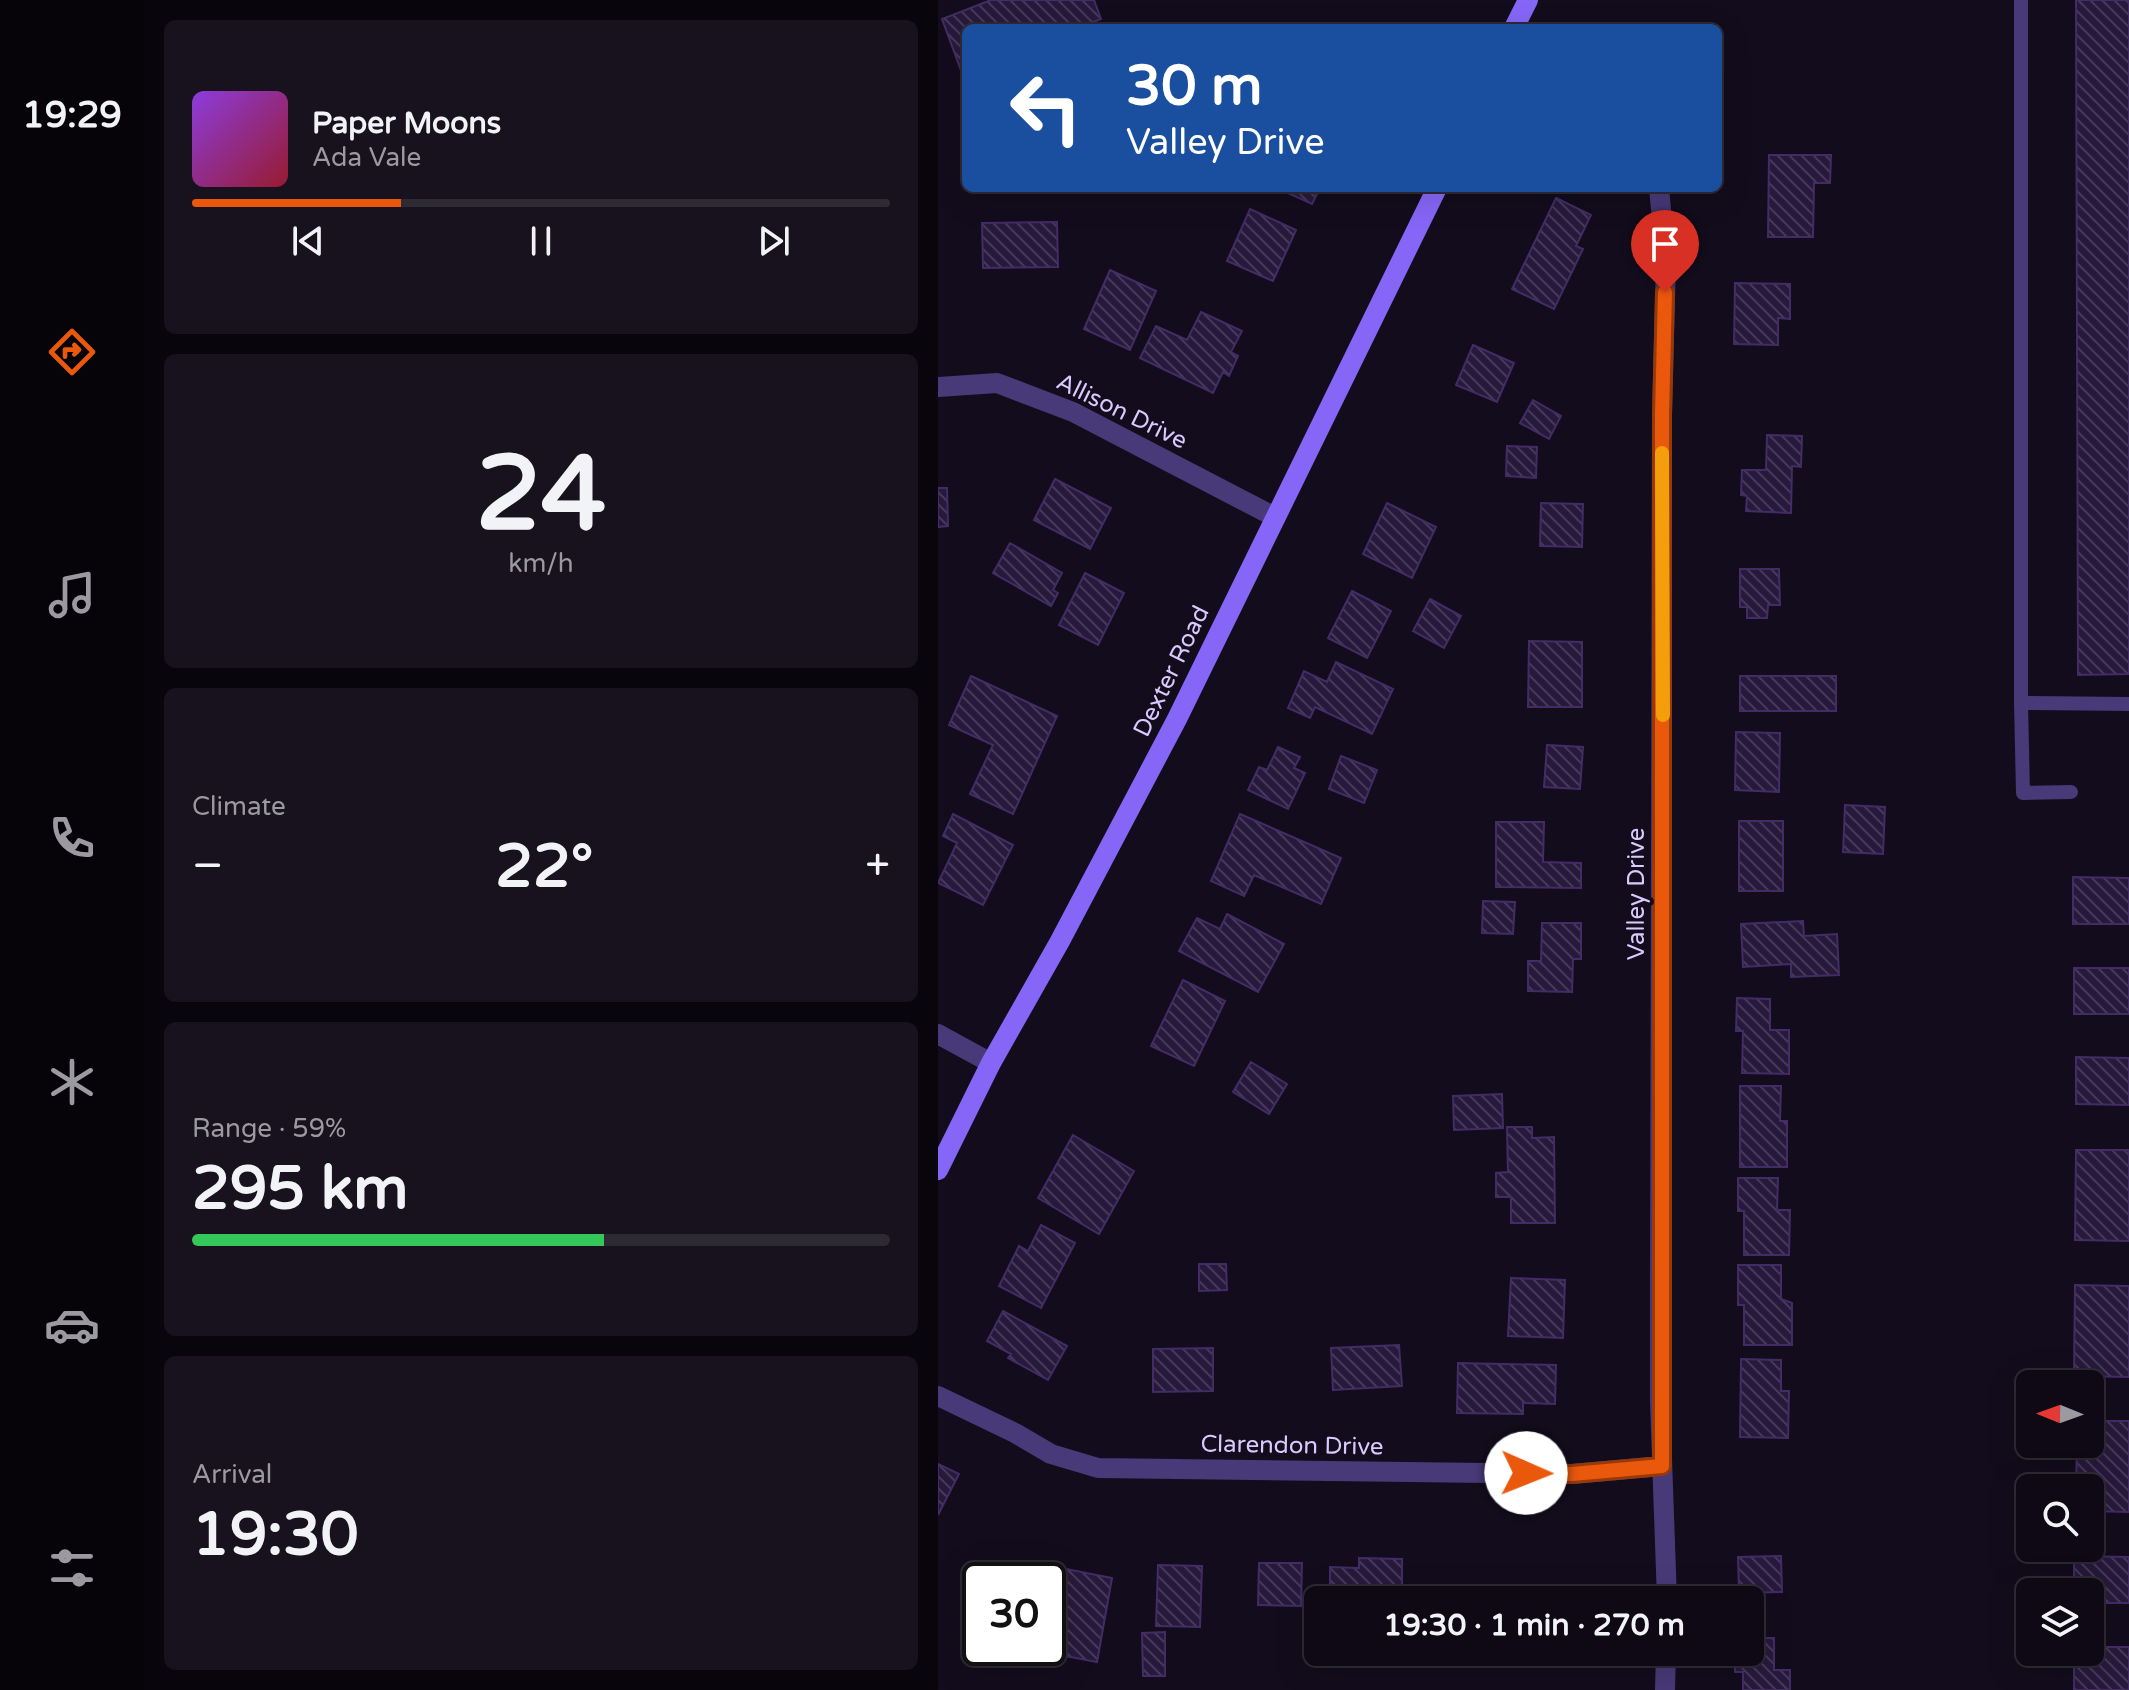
<!DOCTYPE html>
<html lang="en">
<head>
<meta charset="utf-8">
<style>
  body { margin:0; font-family:"Varela Round",sans-serif; background:#17121e; color:#f1f3f6; height:100vh; display:flex; flex-direction:column; font-size:30px; white-space:nowrap }
  * { box-sizing:border-box; margin:0 }
  p { font-size:26px; color:#9b9aa0 }
  .icon { flex:none; width:44px; height:44px; fill:none; stroke:currentColor; stroke-width:2; stroke-linecap:round; stroke-linejoin:round }
  .map { position:relative; flex:1; overflow:hidden }
  .side { display:flex; flex-direction:column; gap:20px; padding:20px; background:#08050c; width:794px }
  .side>* { flex:none }
  .hud { position:absolute; left:24px; top:24px; width:760px; height:168px; border-radius:12px; box-shadow:0 8px 32px #0002,0 0 0 2px #2e2a34; background:#1a4fa0; color:#fff; overflow:hidden }
  .needle { width:52px; rotate:271deg }
  .tools { position:absolute; left:1078px; top:1370px; display:grid; gap:16px }
  .tools a { display:grid; place-items:center; width:88px; height:88px; border-radius:12px; background:#0e0915; box-shadow:0 8px 32px #0002,0 0 0 2px #2e2a34; font-size:40px }
  .speed { position:absolute; left:24px; top:1562px; display:flex; gap:16px; font-size:40px; font-weight:700; text-align:center }
  .speed>* { display:grid; place-content:center; width:104px; height:104px; border-radius:50%; background:#0e0915; box-shadow:0 8px 32px #0002,0 0 0 2px #2e2a34; line-height:1 }
  .speed .limit { border:4px solid #111; border-radius:12px; background:#fff; color:#111 }
  .pin { position:absolute; display:grid; place-items:center; width:68px; height:68px; color:#fff; margin:-82px -34px; border-radius:50% 50% 50% 0; rotate:-45deg; box-shadow:0 0 8px #0007 }
  .pin .icon { rotate:45deg }
  .me { position:absolute; width:88px; margin:-44px; rotate:91deg; stroke-linejoin:round; filter:drop-shadow(0 0 6px #0008) }
  .turn { display:flex; align-items:center; gap:28px; height:168px; padding:0 32px; font-size:36px }
  .turn .icon { width:104px; height:104px; stroke-width:2.5 }
  .turn b { display:block; font-size:56px; line-height:68px }
  .big { font-size:60px; font-weight:700; line-height:1.1 }
  .side .widget { flex:1; display:flex; flex-direction:column; justify-content:center; gap:12px; min-width:0; padding:0 28px; border-radius:12px; background:#17121e }
  .side .dial { align-items:center; gap:0 }
  .dial b { font-size:104px; line-height:1 }
  .song { display:flex; align-items:center; gap:24px }
  .cover { width:96px; height:96px; border-radius:12px; background:linear-gradient(135deg,hsl(270 70% 55%),hsl(350 70% 35%)) }
  .played { height:8px; border-radius:4px; background:linear-gradient(90deg,#ea580c 30%,#2e2a34 30%) }
  .keys { display:flex; justify-content:space-around; direction:ltr }
  .heat { display:flex; justify-content:space-between; align-items:center; font-size:44px; direction:ltr }
  .charge { height:12px; border-radius:6px; background:linear-gradient(90deg,#34c759 59%,#2e2a34 0) }
  .trip { position:absolute; left:366px; top:1586px; width:460px; height:80px; border-radius:12px; background:#0e0915; box-shadow:0 8px 32px #0002,0 0 0 2px #2e2a34; font-weight:700; line-height:80px; text-align:center }
  main { display:flex; flex:1; min-height:0 }
  .tab-bar { display:flex; flex-direction:column; width:144px; justify-content:space-around; align-items:center; background:#060408; color:#9b9aa0 }
  .tab-bar .icon { width:56px; height:56px }
  .tab-bar .on { color:#ea580c }
  .tab-bar b { font-size:36px; color:#f1f3f6 }
  .map>svg:first-child { display:block }
  .building { fill:url(#building-back-hatch); stroke:#432c66; stroke-width:2 }
  .lines { fill:none; stroke-linecap:round; stroke-linejoin:round }
  .service { stroke:#483978; stroke-width:14 }
  .minor { stroke:#483978; stroke-width:20 }
  .secondary { stroke:#8666f7; stroke-width:20 }
  .route-casing { stroke:#983908; stroke-width:20 }
  .route { stroke:#ea580c; stroke-width:14 }
  .slow { stroke:#f59e0b; stroke-width:14 }
  .labels { text-anchor:middle; stroke-width:8; stroke-linejoin:round; paint-order:stroke }
  .street-label { font-size:24px; fill:#d9c9fc; stroke:#120c1c }
</style>
</head>
<body>
<main>
<nav class="tab-bar">
<b>19:29</b>
<svg class="icon on" aria-label="directions" viewBox="0 0 24 24"><path d="M12 3l9 9-9 9-9-9zM9 14v-3h6M13 9l2 2-2 2"/></svg>
<svg class="icon" aria-label="music" viewBox="0 0 24 24"><path d="M9 18V5l10-2v13"/><circle cx="6" cy="18" r="3"/><circle cx="16" cy="16" r="3"/></svg>
<svg class="icon" aria-label="phone" viewBox="0 0 24 24"><path d="M5 4h4l2 5-3 2q2 4 5 5l2-3 5 2v4C11 20 4 13 5 4z"/></svg>
<svg class="icon" aria-label="climate" viewBox="0 0 24 24"><path d="M12 3v18M4 7l16 10M4 17L20 7"/></svg>
<svg class="icon" aria-label="car" viewBox="0 0 24 24"><path d="M5 17H2v-5l4-1 3-4h7l3 4 3 1v5h-3M9 17h6M6 11h13"/><circle cx="7" cy="17" r="2"/><circle cx="17" cy="17" r="2"/></svg>
<svg class="icon" aria-label="filters" viewBox="0 0 24 24"><path d="M4 7h16M4 17h16"/><circle cx="9" cy="7" r="2"/><circle cx="15" cy="17" r="2"/></svg>
</nav>
<section class="side">
<div class="widget">
<div class="song"><i class="cover"></i><div><b>Paper Moons</b><p>Ada Vale</p></div></div>
<div class="played"></div>
<div class="keys"><svg class="icon" aria-label="previous" viewBox="0 0 24 24"><path d="M18 5L8 12l10 7zM5 5v14"/></svg><svg class="icon" aria-label="pause" viewBox="0 0 24 24"><path d="M8 5v14M16 5v14"/></svg><svg class="icon" aria-label="next" viewBox="0 0 24 24"><path d="M6 5l10 7-10 7zM19 5v14"/></svg></div>
</div>
<div class="widget dial"><b>24</b><p>km/h</p></div>
<div class="widget"><p>Climate</p>
<div class="heat"><a>−</a><b class="big">22°</b><a>+</a></div>
</div>
<div class="widget"><p>Range · 59%</p><b class="big">295 km</b><div class="charge"></div></div>
<div class="widget"><p>Arrival</p><b class="big">19:30</b></div>
</section>
<div class="map">
<svg width="1191" height="1690" viewBox="0 0 1191 1690">
  <defs>
    <pattern id="building-back-hatch" width="6" height="6" patternUnits="userSpaceOnUse" patternTransform="scale(2)"><rect width="6" height="6" fill="#27193b"/><path d="M-1 5l2 2M0 0l6 6M5-1l2 2" fill="none" stroke="#463958"/></pattern>
  </defs>
  <rect width="100%" height="100%" fill="#120c1c"/>
  <!-- building -->
  <path class="building" d="M53,0H156L163,19L140,28H28V71L24,73L4,19Z
    M1138,0H1191V674L1140,675Z
    M831,155H893L892,183H876L875,237H830Z
    M339,188H382L374,204Z
    M618,198L653,215L638,246L645,249L616,309L574,289Z
    M312,209L358,230L335,281L289,261Z
    M119,222L120,267L45,268L44,223Z
    M172,270L218,291L192,350L146,329Z
    M797,283L852,284V319L840,318V345L796,344Z
    M263,312L304,331L293,352L300,356L291,376L285,372L275,393L202,358L218,326L249,340Z
    M535,345L576,363L559,402L518,385Z
    M595,400L623,416L611,439L582,423Z
    M829,435L864,436L863,467L854,466L853,513L808,511L809,496L803,495L804,470H828Z
    M569,446L599,447L598,478L568,476Z
    M117,479L173,508L152,549L96,520Z
    M0,488H9L10,526L0,527Z
    M449,503L498,527L474,578L425,554Z
    M603,503L645,504L644,547L602,546Z
    M72,543L124,573L115,590L120,593L113,606L55,573Z
    M802,569H841L842,605H830L829,618H809V607H802Z
    M147,573L186,593L160,645L121,625Z
    M414,591L453,611L429,658L390,638Z
    M492,599L523,616L506,648L475,631Z
    M591,641L644,642V707H590Z
    M398,662L455,689L434,734L377,707L372,718L350,708L366,671L389,682Z
    M33,676L119,716L75,814L32,794L55,745L11,725Z
    M802,676H898V711H802Z
    M798,732L842,733L841,792L797,790Z
    M609,745L645,747L642,789L606,787Z
    M340,747L362,757L356,768L367,773L350,809L310,790L321,767L329,770Z
    M403,756L439,770L426,803L391,789Z
    M907,805L947,807L945,854L905,852Z
    M15,814L75,845L45,905L0,883L19,843L5,836Z
    M302,814L403,858L383,904L316,875L306,896L273,881Z
    M801,821H845V891H801Z
    M558,822H606L605,862L643,863V888L558,887Z
    M1135,877L1191,878V924H1135Z
    M545,901L577,902L575,934L544,933Z
    M289,914L346,944L320,992L241,951L259,918L282,929Z
    M865,921L866,936L899,934L901,975L853,977V964L805,967L803,924Z
    M604,923H643V959H635L634,992L590,991V961H603Z
    M1136,968H1191V1014H1136Z
    M245,980L287,1001L256,1066L213,1046Z
    M799,998L832,999V1030H851V1074L804,1073L805,1031H798Z
    M1138,1057L1191,1058V1105L1138,1104Z
    M313,1062L349,1084L331,1114L295,1092Z
    M802,1086H843L842,1121H849V1167H802Z
    M564,1094L565,1128L516,1130L515,1096Z
    M569,1127H594V1138L616,1137L617,1223H573V1197H558V1173L570,1172Z
    M135,1135L196,1171L161,1234L100,1198Z
    M1138,1150H1191V1241L1137,1240Z
    M800,1178H840L839,1210H852L851,1255H806V1211H800Z
    M103,1225L137,1243L103,1308L61,1286L81,1246L90,1251Z
    M261,1264H288L289,1290L261,1291Z
    M800,1265H843V1299L854,1303V1345H806V1305H800Z
    M573,1278L627,1280L625,1338L570,1336Z
    M1137,1285L1191,1286V1377L1136,1376Z
    M65,1311L129,1346L110,1380L70,1358L73,1354L49,1341Z
    M461,1345L464,1386L395,1390L393,1348Z
    M275,1348V1391L215,1392V1349Z
    M803,1359L843,1360V1391H851L850,1438L802,1437Z
    M520,1363L618,1365L617,1404L585,1403V1414L519,1413Z
    M1152,1421H1191V1512L1152,1511V1488H1138L1139,1444H1152Z
    M0,1464L21,1474L0,1515Z
    M843,1556L844,1592L801,1593L800,1557Z
    M1136,1556L1191,1557V1603H1152V1592H1136Z
    M421,1558L464,1559V1600H392V1567L421,1568Z
    M321,1563H364L363,1606L320,1605Z
    M220,1565L264,1566L262,1627L218,1626Z
    M118,1567L174,1578L159,1662L122,1655L128,1627L110,1624Z
    M596,1594H638V1600H596Z
    M227,1632V1676H205L204,1633Z
    M812,1638H836V1670H852V1690H805V1672H797V1652H812Z
    M1152,1647H1191V1690H1136V1652H1152Z"/>
  <g class="lines">
    <!-- service -->
    <path class="service" d="M1083,0V703L1191,704
      M1083,703L1085,793L1133,792"/>
    <!-- minor -->
    <path class="minor" d="M721,188L728,261L724,415L722,1282V1402L729,1600
      M0,387L59,383L135,412L337,517
      M0,1034L53,1063
      M0,1396L77,1433L113,1454L160,1468L634,1474L724,1466
      M727,1690L728,1652"/>
    <!-- secondary -->
    <path class="secondary" d="M576,28L590,0
      M0,1170L53,1063L122,941L239,719L499,188"/>
  </g>
  <g class="lines">
    <!-- route casing -->
    <g class="route-casing">
      <path id="route" d="M588,1473L634,1474L724,1466V415L727,292"/>
    </g>
    <!-- route -->
    <use href="#route" class="route"/>
    <!-- slow -->
    <path class="slow" d="M724,453L725,715"/>
  </g>
  <g class="labels">
    <!-- street labels -->
    <g class="street-label">
      <text transform="translate(184 411) rotate(26)" y="8">Allison Drive</text>
      <text transform="translate(233 671) rotate(-64)" y="8">Dexter Road</text>
      <text transform="translate(698 894) rotate(-90)" y="8">Valley Drive</text>
      <text transform="translate(354 1445) rotate(1)" y="8">Clarendon Drive</text>
    </g>
  </g>
</svg>
<div class="tools">
<a><svg class="needle" viewBox="-14 -14 28 28"><path d="M0-13l5 13h-10z" fill="#e53935"/><path d="M0 13l5-13h-10z" fill="#9b9aa0"/></svg></a>
<a><svg class="icon" aria-label="search" viewBox="0 0 24 24"><circle cx="10" cy="10" r="6"/><path d="M15 15l6 6"/></svg></a>
<a><svg class="icon" aria-label="layers" viewBox="0 0 24 24"><path d="M12 4l9 5-9 5-9-5zM3 14l9 5 9-5"/></svg></a>
</div>
<div class="speed"><div class="limit">30</div></div>
<div class="pin" style="left:727px;top:292px;background:#d93025"><svg class="icon" aria-label="arrive" viewBox="0 0 24 24"><path d="M6 21V4h12l-3 4 3 4H6"/></svg></div>
<svg class="me" style="left:588px;top:1473px" viewBox="-20 -20 40 40"><circle r="19" fill="#fff"/><path d="M0-13L10 11 0 6-10 11z" fill="#ea580c"/></svg>
<div class="trip">19:30 · 1 min · 270 m</div>
<div class="hud">
<div class="turn"><svg class="icon" aria-label="left" viewBox="0 0 24 24"><path d="M17 20v-9H6M10 6l-5 5 5 5"/></svg><div><b>30 m</b>Valley Drive</div></div>
</div>
</div>
</main>
</body>
</html>
